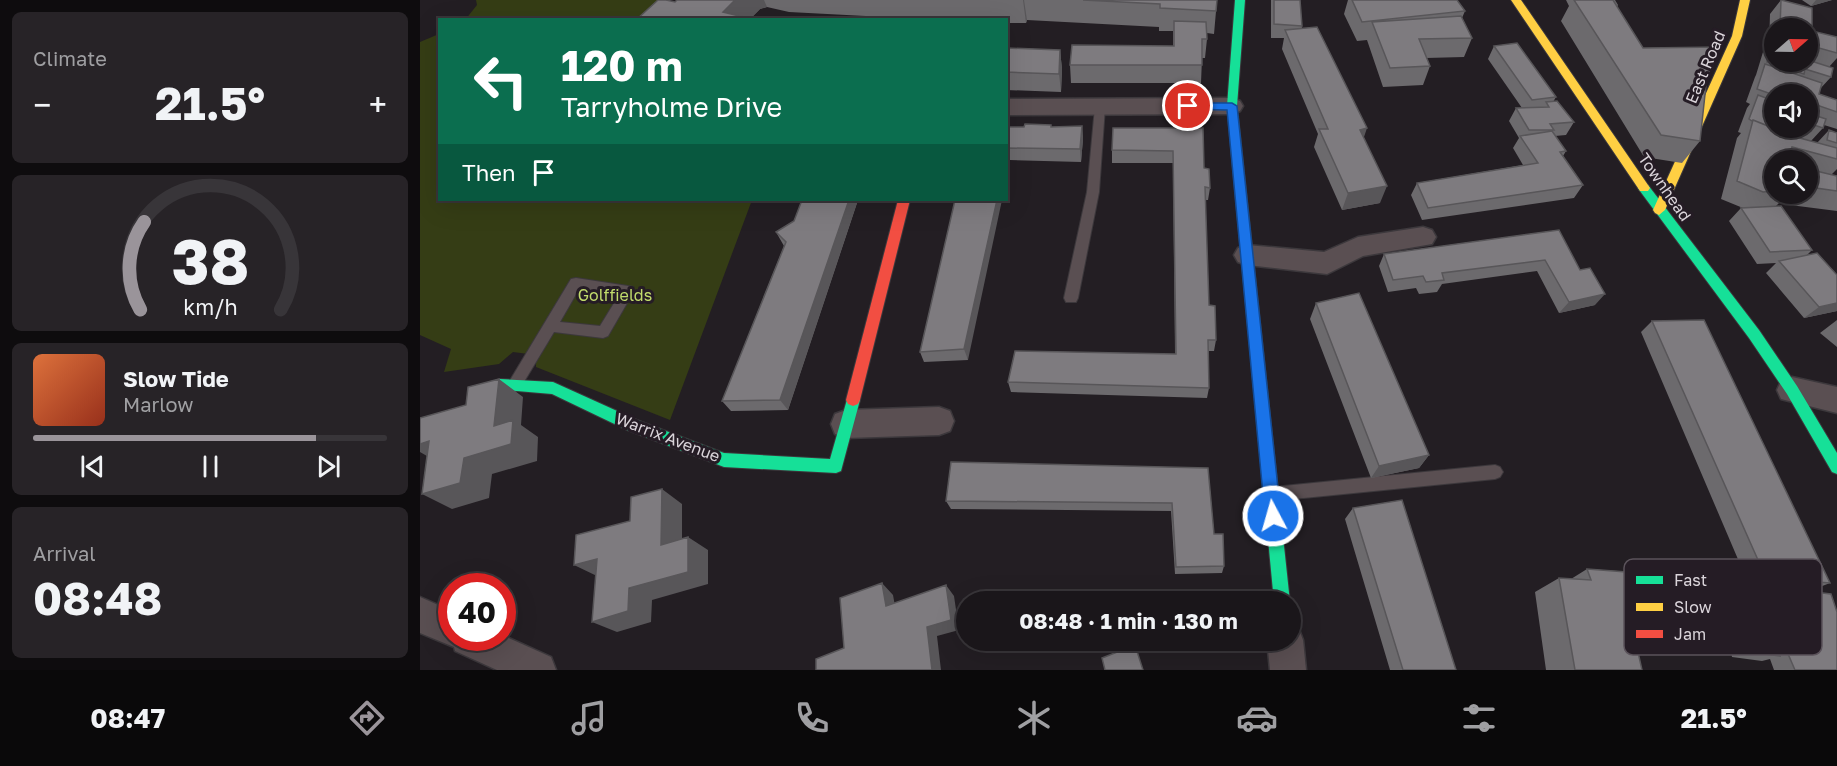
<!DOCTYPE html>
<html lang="en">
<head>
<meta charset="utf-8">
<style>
  body { margin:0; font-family:"Golos Text",sans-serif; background:#272327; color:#f1f3f6; height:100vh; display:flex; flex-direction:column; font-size:22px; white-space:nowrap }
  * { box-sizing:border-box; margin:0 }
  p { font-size:20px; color:#9f9fa2 }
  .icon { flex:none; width:33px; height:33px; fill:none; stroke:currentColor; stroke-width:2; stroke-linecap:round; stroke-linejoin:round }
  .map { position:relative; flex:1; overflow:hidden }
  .drawer { display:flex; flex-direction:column; gap:12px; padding:12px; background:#0e0c0e; width:420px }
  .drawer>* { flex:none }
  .banner { position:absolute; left:18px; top:18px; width:570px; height:183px; border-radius:0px; box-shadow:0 6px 24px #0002,0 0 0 2px #383539; background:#0b6e4f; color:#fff; overflow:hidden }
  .needle { width:39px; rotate:70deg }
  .fabs { position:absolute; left:1344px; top:18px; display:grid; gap:12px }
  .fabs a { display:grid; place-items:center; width:54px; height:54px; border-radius:50%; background:#1a161a; box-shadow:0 6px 24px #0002,0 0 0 2px #383539; font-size:30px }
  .speed { position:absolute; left:18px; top:573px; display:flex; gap:12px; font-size:30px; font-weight:700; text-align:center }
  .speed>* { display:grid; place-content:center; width:78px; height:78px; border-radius:50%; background:#1a161a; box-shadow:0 6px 24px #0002,0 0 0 2px #383539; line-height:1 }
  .speed .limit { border:9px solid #d22; background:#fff; color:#111 }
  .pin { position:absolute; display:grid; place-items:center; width:51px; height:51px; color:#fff; margin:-26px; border:3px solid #fff; border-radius:50%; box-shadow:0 2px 6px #0007 }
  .me { position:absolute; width:66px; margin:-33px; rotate:354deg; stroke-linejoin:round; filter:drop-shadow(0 0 4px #0008) }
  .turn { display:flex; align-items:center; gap:21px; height:126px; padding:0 24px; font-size:27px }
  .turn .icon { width:78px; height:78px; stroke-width:2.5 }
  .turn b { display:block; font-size:42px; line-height:51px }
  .then { display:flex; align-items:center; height:57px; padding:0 24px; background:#0003; gap:12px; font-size:22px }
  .big { font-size:45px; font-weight:700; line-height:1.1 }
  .drawer .widget { flex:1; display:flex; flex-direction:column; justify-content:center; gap:9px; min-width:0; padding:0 21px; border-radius:9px; background:#272327 }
  .drawer .dial { align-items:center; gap:0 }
  .dial svg { height:156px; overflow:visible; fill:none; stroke:#383539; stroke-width:7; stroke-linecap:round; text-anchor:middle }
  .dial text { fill:#f1f3f6; stroke:none }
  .song { display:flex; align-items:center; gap:18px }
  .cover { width:72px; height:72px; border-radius:9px; background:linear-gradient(135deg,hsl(20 70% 55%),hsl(10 70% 35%)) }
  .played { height:6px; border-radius:3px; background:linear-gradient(90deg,#9a949a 80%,#383539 80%) }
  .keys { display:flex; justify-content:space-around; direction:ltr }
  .heat { display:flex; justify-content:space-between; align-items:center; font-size:33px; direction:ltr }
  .trip { position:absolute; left:536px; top:591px; width:345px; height:60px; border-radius:30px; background:#1a161a; box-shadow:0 6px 24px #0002,0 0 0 2px #383539; font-weight:700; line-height:60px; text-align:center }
  .dock { display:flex; height:96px; justify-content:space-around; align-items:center; background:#0a090a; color:#9f9fa2 }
  .dock .icon { width:42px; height:42px }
  .dock .selected { color:#9a949a }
  .dock b { font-size:27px; color:#f1f3f6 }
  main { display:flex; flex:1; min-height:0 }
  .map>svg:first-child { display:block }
  .green { fill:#353d15 }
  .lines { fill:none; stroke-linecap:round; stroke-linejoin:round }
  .lane-casing { stroke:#3c383c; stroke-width:2 }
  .street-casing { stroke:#3c383c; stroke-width:3 }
  .fast-casing { stroke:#3c383c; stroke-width:2 }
  .slow-casing { stroke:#3c383c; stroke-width:2 }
  .jam-casing { stroke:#3c383c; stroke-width:2 }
  .lane { fill:#5a4f52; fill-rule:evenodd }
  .street { fill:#5a4f52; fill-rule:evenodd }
  .fast { fill:#16e098; fill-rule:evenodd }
  .slow { fill:#ffcf43; fill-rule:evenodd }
  .jam { fill:#f24e42; fill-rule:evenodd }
  .wall { fill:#6c6a6d; fill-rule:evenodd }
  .shaded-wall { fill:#585659 }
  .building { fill:#7e7b7f; stroke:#585659; stroke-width:1.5 }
  .route { fill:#1a73e8; stroke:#114b97; stroke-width:1.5 }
  .labels { text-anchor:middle; stroke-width:6; stroke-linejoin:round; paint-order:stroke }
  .street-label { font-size:16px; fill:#dad4da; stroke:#251c25 }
  .park-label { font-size:16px; fill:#c2dc6c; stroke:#251c25 }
  .key { fill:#251c25; stroke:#5b535b; stroke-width:1.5 }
  .key-label { font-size:16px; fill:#dad4da }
</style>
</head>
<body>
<main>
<section class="drawer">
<div class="widget"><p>Climate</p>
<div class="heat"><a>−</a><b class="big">21.5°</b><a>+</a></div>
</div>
<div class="widget dial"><svg viewBox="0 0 100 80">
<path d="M14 69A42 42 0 1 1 86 69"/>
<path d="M14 69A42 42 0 0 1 16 24" stroke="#9a949a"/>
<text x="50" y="56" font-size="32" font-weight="700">38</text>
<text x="50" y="72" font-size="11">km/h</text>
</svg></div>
<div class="widget">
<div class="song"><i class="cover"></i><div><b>Slow Tide</b><p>Marlow</p></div></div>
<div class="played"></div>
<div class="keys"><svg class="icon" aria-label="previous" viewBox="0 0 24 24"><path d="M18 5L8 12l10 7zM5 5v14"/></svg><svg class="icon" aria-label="pause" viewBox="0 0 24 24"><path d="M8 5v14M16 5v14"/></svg><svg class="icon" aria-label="next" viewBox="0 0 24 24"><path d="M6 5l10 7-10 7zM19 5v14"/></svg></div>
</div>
<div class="widget"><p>Arrival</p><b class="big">08:48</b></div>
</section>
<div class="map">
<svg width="1417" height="670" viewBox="0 0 1417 670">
  <rect width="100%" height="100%" fill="#231e23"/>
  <!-- green -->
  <path class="green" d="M56,0H241V19L45,20L57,5Z
    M19,34L20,200H332L250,420L116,367V355L93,352L79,364L24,372L31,349L0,335V42Z"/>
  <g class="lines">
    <!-- lane casing -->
    <g class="lane-casing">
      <path id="lane" d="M680,103L685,107L679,192L658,298L656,302H646L644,298L667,192L675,107Z
        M156,278L208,286L213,287L214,291L188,336L183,338L134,332L99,390L94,392L89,390L87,386L89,382L151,279ZM159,289L199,295L180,326L140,322Z
        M1075,465L1080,467L1083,472L1080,477L1075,479L853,501L848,499L845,494L848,489L853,487Z"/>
    </g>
    <!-- street casing -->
    <g class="street-casing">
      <path id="street" d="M812,98L820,101L823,106L820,111L812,114L586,115V99Z
        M1003,227L1012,230L1016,237L1012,244L943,256L907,274L827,265L818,262L814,255L818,248L827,245L904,252L938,237Z
        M1372,377L1417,387V413L1361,399L1357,390L1361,381Z
        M519,407L530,411L534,421L530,431L519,435L426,438L415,434L411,424L415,414L426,410Z
        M0,597L32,611V638H82V635L131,657L136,670H77L35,651L34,647L0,633Z
        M870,624L878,627L883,640L886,670H850L847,640H870Z"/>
    </g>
    <!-- fast casing -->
    <g class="fast-casing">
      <path id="fast" d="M815,0H825L817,106L870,602V603L854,602L807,106Z
        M1224,184L1228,185L1339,330L1377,386L1417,453V474L1412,472L1367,394L1329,338L1220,191L1218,188Z
        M80,379L133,382L217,420L304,453L410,459L428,396L433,394L438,396L440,400L421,471L416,473L304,467L207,430L132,394L75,389L73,385L75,381Z"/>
    </g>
    <!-- slow casing -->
    <g class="slow-casing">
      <path id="slow" d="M1091,0H1101L1228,185L1230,188L1228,191H1220Z
        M1320,0H1330L1322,36L1245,210L1239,215L1235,213L1233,210L1312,36Z"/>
    </g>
    <!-- jam casing -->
    <g class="jam-casing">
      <path id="jam" d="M478,200H490L440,400L438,404L433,406L428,404L426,400Z"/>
    </g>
    <!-- lane -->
    <use href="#lane" class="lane"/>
    <!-- street -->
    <use href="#street" class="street"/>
    <!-- fast -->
    <use href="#fast" class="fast"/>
    <!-- slow -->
    <use href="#slow" class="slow"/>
    <!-- jam -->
    <use href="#jam" class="jam"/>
  </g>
  <!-- wall -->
  <path class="wall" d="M257,0H797L794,34L787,33V39L785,58H782L781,83H651L650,65L753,46V31H739V27L607,20L606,23H586V20H522L369,12L347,7L340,9L331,18L255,2Z
    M851,0H880L882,29L944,138L960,203L922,210L894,147L898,134L862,49L864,38H851Z
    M928,0H1037L1045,11L1042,18L1052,38L1044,57L1006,58L1010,66L1003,85L963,87L947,40L937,41L924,14Z
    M1146,0H1195L1198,5L1197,7L1223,48L1287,76L1280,141L1262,163L1224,157L1141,21L1149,6Z
    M1361,0L1392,31L1417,37V58L1409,67L1411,77L1400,89L1399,94L1417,100V129L1404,125L1403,128L1391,141L1397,143L1409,130L1417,133V169L1411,175L1417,176V211L1370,205L1369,197L1366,196L1355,207L1392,250L1386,256L1417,275V311L1384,318L1346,273L1356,263L1337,264L1309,221L1321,208H1323L1301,199L1317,138L1321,133L1318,132L1327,108L1330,104L1326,102L1335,77L1336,75L1343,52L1349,45L1350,14ZM1354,28H1388V62H1354ZM1354,94H1388V128H1354ZM1366,132L1389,141L1376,137L1365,133ZM1354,160H1388V194H1354Z
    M1382,0H1412L1391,6Z
    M1074,46L1136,97L1133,102L1154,122L1146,135L1135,136L1146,151L1143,156L1163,185L1154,198L1002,220L991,195L997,183L1103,165L1093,148L1099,138L1089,121L1096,108H1102L1068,59Z
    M586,48L640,50L642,69L641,92L586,90Z
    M662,126L663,139L661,162L590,160L586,178V127H631Z
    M783,128L784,168L790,188L788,200H785L789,305L796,340L794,351H788L789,388L787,398L591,392L588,382L755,354L753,163H692V150Z
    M382,200H438L368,410L311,411L302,401L364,246L356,232L374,221Z
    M535,200L548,360L504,362L500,352Z
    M1139,230L1175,305L1139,313L1117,271L1022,284L1017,292L999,294L996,288L968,292L959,266L964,254Z
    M896,303L1009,455L999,468L951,478L890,319Z
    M1417,320V347L1400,333Z
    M1232,321L1410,583L1392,590L1329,585L1221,332Z
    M788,468L794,534L804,566L802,573L755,574L751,511L531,509L526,501Z
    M933,508L1036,670H970L925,519Z
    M1234,563L1280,595L1272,598H1239L1242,613L1212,626L1222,670H1126L1115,592L1139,578L1151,579L1167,569L1229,573L1227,567Z
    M1357,588L1417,670H1354L1350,659L1342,661L1312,657L1307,633L1286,631L1277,600L1293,594L1342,598L1340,594Z"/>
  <!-- shaded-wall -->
  <path class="shaded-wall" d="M315,0H344L347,7L340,9L329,20L303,12Z
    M603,0H604L607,20L606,23Z
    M1396,0H1412L1391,6Z
    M640,50L642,69L641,92L639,74Z
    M662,126L663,139L661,162L660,149Z
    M947,128L941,146L940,130Z
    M588,148L590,160L586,178V154Z
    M967,186L960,203L922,210L928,193Z
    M429,200H438L368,410L360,400Z
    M577,200H582L548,360L544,349Z
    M1185,294L1175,305L1139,313L1149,302Z
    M1417,303V311L1384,318L1399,307Z
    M79,379L103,397L101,425L118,437L117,461L72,474L69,498L32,509L2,494L44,458L74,426Z
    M9,441L19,463L0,452V444Z
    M1009,455L999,468L951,478L959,466Z
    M242,489L262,504V558L241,545Z
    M268,537L288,550V584L232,600L231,622L197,632L172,622Z
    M177,559L179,577L154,565Z
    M462,583L473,595L477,617L466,606Z
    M526,585L534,596L539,630L517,636L521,670H512L507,627Z"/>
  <!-- building -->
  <path class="building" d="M238,0H246L255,2L257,0H315L303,12L336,20H216Z
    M663,0H797L796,11L740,8V4Z
    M854,0H880L882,26L854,24Z
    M932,0H1037L1045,11L942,22Z
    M1154,0H1193L1223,48L1301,47L1287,76L1280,141L1241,135Z
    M1361,0L1392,8V31L1417,37V53L1388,45V28H1360Z
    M1041,16L1052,38L999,39L1010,66L970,68L952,22Z
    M754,21L786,22L787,39H782V65H650L652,45L754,46Z
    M897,27L947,128L940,130L967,186L928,193L899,129H908L865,30Z
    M1354,39V62H1388V60L1413,68L1411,77L1385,69L1384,74L1347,62Z
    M1097,43L1136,97L1112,100L1074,46Z
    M586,48L640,50L639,74L586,72Z
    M1388,49L1390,50L1388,60Z
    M1345,64L1402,83L1399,94L1417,100V112L1388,102V94H1354V95L1337,89Z
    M1338,95L1354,101V128H1367L1365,133L1333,120L1332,121L1329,119Z
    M1137,101L1154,122L1130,124L1134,130H1109L1096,108L1129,107L1126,102Z
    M1388,113L1406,119L1403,128L1388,123Z
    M1333,120L1376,137L1417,148V159L1372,147L1369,160H1354V191L1343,192L1317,181Z
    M605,124L631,125V127L662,126L660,149L588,148L586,154V127H604Z
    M693,128H783L784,168L789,169L790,188L785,187L789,305L795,306L796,340H788L789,388L588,382L595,351L756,354L753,151L692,150Z
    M1409,130L1417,133V143L1407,140Z
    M1132,131L1146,151L1140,152L1163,185L1008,208L997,183L1118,163L1100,136Z
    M1388,169L1417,176V191L1389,187Z
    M382,200H429L360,400L302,401L366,242L356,232L374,221Z
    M535,200H577L544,349L500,352Z
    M1361,206L1392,250L1350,252L1321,208Z
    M1139,230L1160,270L1170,268L1185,294L1149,302L1125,260L1022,273L1024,280L1006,282L1003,276L973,280L964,254Z
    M1397,253L1417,275V303L1399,307L1359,261Z
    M939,293L1009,455L959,466L896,303Z
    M1284,320L1410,583L1346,578L1232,321Z
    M79,379L74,426L93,420L91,444L44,458L40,483L2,494L9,441L0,444V418L46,405L48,387Z
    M531,462L788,468L794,534H803L804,566L756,567L752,503L526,501Z
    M242,489L241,545L268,537V572L209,588L208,611L172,622L177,559L154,565L156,535L210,521L211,497Z
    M982,500L1036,670H983L933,508Z
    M1167,569L1233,574L1242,613L1209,612L1222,670H1155L1139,578L1171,580Z
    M462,583L466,606L526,585L531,620L507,627L512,670H396V659L424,648L420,598Z
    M1357,588L1411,594L1417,612V670H1375L1362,640L1354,638L1360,656L1329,652L1324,627L1303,625L1293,594L1364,600Z
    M715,645L723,670H685L682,658Z"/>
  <!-- route -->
  <path class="route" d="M768,103H812L817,106L861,516L858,521L853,524L847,521L845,516L807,110L764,109L762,106Z"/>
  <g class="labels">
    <!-- street labels -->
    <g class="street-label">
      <text transform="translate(1285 67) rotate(-67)" y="6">East Road</text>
      <text transform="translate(1245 187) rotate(55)" y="6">Townhead</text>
      <text transform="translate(248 437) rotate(21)" y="6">Warrix Avenue</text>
    </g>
    <!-- park labels -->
    <g class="park-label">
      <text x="195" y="301">Golffields</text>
    </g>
  </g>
  <!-- legend -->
  <rect x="1204" y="559" width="198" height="96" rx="9" class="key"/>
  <rect x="1216" y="576" width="27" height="8" fill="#16e098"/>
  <rect x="1216" y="603" width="27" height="8" fill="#ffcf43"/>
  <rect x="1216" y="630" width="27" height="8" fill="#f24e42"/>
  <g class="key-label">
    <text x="1254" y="586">Fast</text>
    <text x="1254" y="613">Slow</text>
    <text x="1254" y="640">Jam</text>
  </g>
</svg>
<div class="fabs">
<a><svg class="needle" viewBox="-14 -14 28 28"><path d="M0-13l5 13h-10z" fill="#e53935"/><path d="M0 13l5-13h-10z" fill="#9f9fa2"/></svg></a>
<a><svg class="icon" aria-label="sound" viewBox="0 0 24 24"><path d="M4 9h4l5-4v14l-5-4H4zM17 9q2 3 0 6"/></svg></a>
<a><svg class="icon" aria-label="search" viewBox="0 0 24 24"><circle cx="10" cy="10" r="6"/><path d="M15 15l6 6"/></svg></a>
</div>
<div class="speed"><div class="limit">40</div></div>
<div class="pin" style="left:768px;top:106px;background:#d93025"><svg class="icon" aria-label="arrive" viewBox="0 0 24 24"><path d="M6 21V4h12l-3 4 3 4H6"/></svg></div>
<svg class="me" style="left:853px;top:516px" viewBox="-20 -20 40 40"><circle r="17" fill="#1a73e8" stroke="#fff" stroke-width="3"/><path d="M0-11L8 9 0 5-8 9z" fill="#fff"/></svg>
<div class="trip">08:48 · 1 min · 130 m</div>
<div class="banner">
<div class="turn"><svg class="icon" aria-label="left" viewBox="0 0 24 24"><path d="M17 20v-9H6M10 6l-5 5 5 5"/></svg><div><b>120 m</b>Tarryholme Drive</div></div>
<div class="then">Then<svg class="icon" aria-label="arrive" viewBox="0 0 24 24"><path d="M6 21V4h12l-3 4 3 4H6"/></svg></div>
</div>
</div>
</main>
<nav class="dock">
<b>08:47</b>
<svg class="icon selected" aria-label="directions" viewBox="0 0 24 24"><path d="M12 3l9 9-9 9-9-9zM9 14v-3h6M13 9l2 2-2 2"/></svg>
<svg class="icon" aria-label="music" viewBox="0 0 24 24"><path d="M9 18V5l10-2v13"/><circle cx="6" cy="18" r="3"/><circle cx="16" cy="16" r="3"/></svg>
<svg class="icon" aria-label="phone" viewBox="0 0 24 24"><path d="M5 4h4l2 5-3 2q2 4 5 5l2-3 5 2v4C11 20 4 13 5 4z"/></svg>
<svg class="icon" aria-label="climate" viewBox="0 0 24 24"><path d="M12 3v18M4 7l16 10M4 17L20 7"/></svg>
<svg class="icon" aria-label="car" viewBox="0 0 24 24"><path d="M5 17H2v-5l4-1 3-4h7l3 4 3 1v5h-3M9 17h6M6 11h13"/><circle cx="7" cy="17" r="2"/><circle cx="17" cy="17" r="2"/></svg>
<svg class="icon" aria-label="filters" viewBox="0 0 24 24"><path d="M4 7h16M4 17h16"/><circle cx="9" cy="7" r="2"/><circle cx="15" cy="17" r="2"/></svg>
<b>21.5°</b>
</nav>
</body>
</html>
